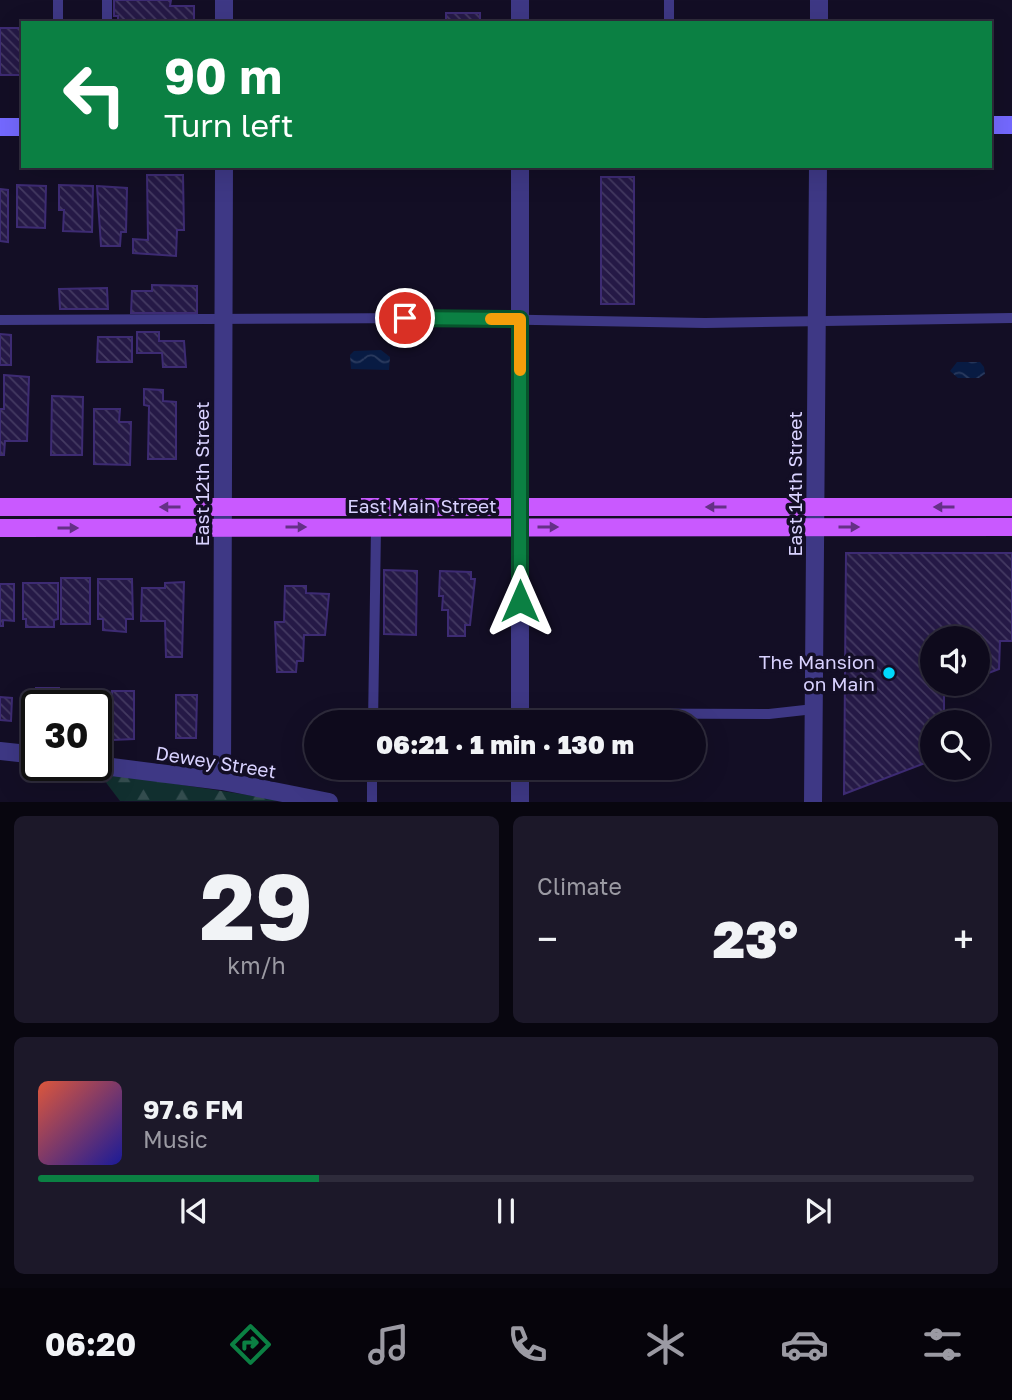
<!DOCTYPE html>
<html lang="en">
<head>
<meta charset="utf-8">
<style>
  body { margin:0; font-family:"Golos Text",sans-serif; background:#1c1829; color:#f1f3f6; height:100vh; display:flex; flex-direction:column; font-size:26px; white-space:nowrap }
  * { box-sizing:border-box; margin:0 }
  p { font-size:23px; color:#9b9aa3 }
  .icon { flex:none; width:38px; height:38px; fill:none; stroke:currentColor; stroke-width:2; stroke-linecap:round; stroke-linejoin:round }
  .map { position:relative; height:802px; overflow:hidden }
  .drawer { display:flex; flex-direction:column; gap:14px; padding:14px; background:#08060f; flex:1 }
  .drawer>* { flex:none }
  .banner { position:absolute; left:21px; top:21px; width:971px; height:147px; border-radius:0px; box-shadow:0 7px 28px #0002,0 0 0 2px #2e2b3b; background:#0b8043; color:#fff; overflow:hidden }
  .fabs { position:absolute; left:920px; top:626px; display:grid; gap:14px }
  .fabs a { display:grid; place-items:center; width:70px; height:70px; border-radius:50%; background:#0e0a1c; box-shadow:0 7px 28px #0002,0 0 0 2px #2e2b3b; font-size:35px }
  .speed { position:absolute; left:21px; top:690px; display:flex; gap:14px; font-size:35px; font-weight:700; text-align:center }
  .speed>* { display:grid; place-content:center; width:91px; height:91px; border-radius:50%; background:#0e0a1c; box-shadow:0 7px 28px #0002,0 0 0 2px #2e2b3b; line-height:1 }
  .speed .limit { border:4px solid #111; border-radius:10px; background:#fff; color:#111 }
  .pin { position:absolute; display:grid; place-items:center; width:60px; height:60px; color:#fff; margin:-30px; border:4px solid #fff; border-radius:50%; box-shadow:0 2px 7px #0007 }
  .me { position:absolute; width:77px; margin:-38px; rotate:0deg; stroke-linejoin:round; filter:drop-shadow(0 0 5px #0008) }
  .turn { display:flex; align-items:center; gap:24px; height:147px; padding:0 28px; font-size:32px }
  .turn .icon { width:91px; height:91px; stroke-width:2.5 }
  .turn b { display:block; font-size:49px; line-height:60px }
  .big { font-size:52px; font-weight:800; line-height:1.1 }
  .drawer .tile { flex:1; display:flex; flex-direction:column; justify-content:center; gap:10px; min-width:0; padding:0 24px; border-radius:10px; background:#1c1829 }
  .drawer .dial { align-items:center; gap:0 }
  .dial b { font-size:91px; line-height:1 }
  .song { display:flex; align-items:center; gap:21px }
  .cover { width:84px; height:84px; border-radius:10px; background:linear-gradient(135deg,hsl(10 70% 55%),hsl(240 70% 35%)) }
  .played { height:7px; border-radius:4px; background:linear-gradient(90deg,#0b8043 30%,#2e2b3b 30%) }
  .keys { display:flex; justify-content:space-around; direction:ltr }
  .heat { display:flex; justify-content:space-between; align-items:center; font-size:38px; direction:ltr }
  .drawer .tiles { flex:1; display:grid; gap:14px; grid-template-columns:1fr 1fr }
  .tile:last-child { grid-column:span 2 }
  .trip { position:absolute; left:304px; top:710px; width:402px; height:70px; border-radius:35px; background:#0e0a1c; box-shadow:0 7px 28px #0002,0 0 0 2px #2e2b3b; font-weight:800; line-height:70px; text-align:center }
  .tab-bar { display:flex; height:112px; justify-content:space-around; align-items:center; background:#06040b; color:#9b9aa3 }
  .tab-bar .icon { width:49px; height:49px }
  .tab-bar .on { color:#0b8043 }
  .tab-bar b { font-size:32px; color:#f1f3f6 }
  .map>svg:first-child { display:block }
  .forest { fill:url(#forest-firs) }
  .water { fill:url(#water-waves) }
  .building { fill:url(#building-back-hatch); stroke:#3d2b73; stroke-width:2 }
  .lines { fill:none; stroke-linecap:round; stroke-linejoin:round }
  .lane { stroke:#3e3885; stroke-width:10 }
  .street { stroke:#3e3885; stroke-width:18 }
  .secondary { stroke:#7469ff; stroke-width:18 }
  .primary { stroke:#c959ff; stroke-width:18 }
  .oneway { fill:#653087 }
  .route-casing { stroke:#07532c; stroke-width:18 }
  .route { stroke:#0b8043; stroke-width:12 }
  .slow { stroke:#f59e0b; stroke-width:12 }
  .poi-dot { fill:#00d8fd; stroke:#130e25; stroke-width:2.5 }
  .labels { text-anchor:middle; stroke-width:7; stroke-linejoin:round; paint-order:stroke }
  .street-label { font-size:19px; fill:#d9d2ff; stroke:#130e25 }
  .poi-label { font-size:19px; fill:#d9d2ff; stroke:#130e25; text-anchor:end }
</style>
</head>
<body>
<div class="map">
<svg width="1012" height="802" viewBox="0 0 1012 802">
  <defs>
    <pattern id="forest-firs" width="22" height="20" patternUnits="userSpaceOnUse" patternTransform="scale(1.75)"><rect width="22" height="20" fill="#112f2f"/><path d="M5 1l3.5 6h-7zM16 11l3.5 6h-7z" fill="#334c4e"/></pattern>
    <pattern id="water-waves" width="16" height="10" patternUnits="userSpaceOnUse" patternTransform="scale(1.75)"><rect width="16" height="10" fill="#081b43"/><path d="M0 5q4-4 8 0t8 0" fill="none" stroke="#2b3b5f"/></pattern>
    <pattern id="building-back-hatch" width="6" height="6" patternUnits="userSpaceOnUse" patternTransform="scale(1.75)"><rect width="6" height="6" fill="#251946"/><path d="M-1 5l2 2M0 0l6 6M5-1l2 2" fill="none" stroke="#443a62"/></pattern>
  </defs>
  <rect width="100%" height="100%" fill="#130e25"/>
  <!-- forest -->
  <path class="forest" d="M98,772L287,801H120Z"/>
  <!-- water -->
  <path class="water" d="M381,350L390,357L389,370L351,369L350,355L354,351Z
    M957,362H980L984,367L985,374L979,378H958L950,371Z"/>
  <!-- building -->
  <path class="building" d="M114,0H171L170,6H194V23H118V16H114Z
    M446,13H480V23H446Z
    M0,28H23V75H0Z
    M147,175H183L184,230H177L176,256L133,253V239L148,240Z
    M601,177H634V304H601Z
    M17,185L46,186L45,228L17,227Z
    M59,185L93,186L92,232L63,231L64,210H59Z
    M97,186L127,188L126,232H121L120,246H101Z
    M0,189L8,190V242L0,241Z
    M152,285L197,286V313H131L132,291H152Z
    M107,288L108,309H60L59,289Z
    M137,332H159V341H184L186,367H163L162,353H137Z
    M0,334L11,335V365H0Z
    M98,337H132V362H97Z
    M4,375L29,377L27,441H5L4,455H0V409H4Z
    M144,389L163,390V401L176,402V459H148L149,406L144,405Z
    M52,396L83,397L82,455H51Z
    M94,409H120L119,422H131L130,465L94,464Z
    M846,553H1012V641H1000L999,669L978,677V639H933V684H958L944,690V723H933V760L844,794Z
    M384,570L417,571L416,635L384,634Z
    M440,571L471,572V579H475L470,625H465V636H448V610H442L443,596H439Z
    M61,578H90V624H61Z
    M98,579H132L133,619H126V632L103,630V619H98Z
    M184,582L182,657H166L165,621H141L142,588H165V583Z
    M23,583H58V619L54,620V627H26V619H23Z
    M0,584H14V621L3,620V626H0Z
    M285,586H306V593L329,594L325,635H304L303,661H297L296,672H277L275,622H284Z
    M36,688H59V705H37V717Z
    M112,691H134V739L112,740Z
    M176,695H197L196,738H176Z
    M0,697L12,698L11,721L0,720Z"/>
  <g class="lines">
    <!-- lane -->
    <path class="lane" d="M58,0V23
      M107,23V0
      M669,23V0
      M0,320L430,318L705,323L1012,318
      M520,713L769,714L814,709
      M373,723L376,528
      M372,802V768"/>
    <!-- street -->
    <path class="street" d="M520,0V23
      M224,23V0
      M819,23V0
      M520,723V166
      M0,751L37,755
      M96,765L222,781L329,802
      M520,768V802
      M222,781L224,166
      M813,802L818,166"/>
    <!-- secondary -->
    <path class="secondary" d="M990,125H1012
      M0,127H23"/>
    <!-- primary -->
    <path class="primary" d="M0,507H1012
      M0,528L1012,527"/>
  </g>
  <!-- one-way arrows -->
  <defs><path id="oneway-solid" d="M-6-.8H1V-3.2L6.5 0L1 3.2V.8H-6Z" transform="scale(1.75)"/></defs>
  <g class="oneway">
    <use href="#oneway-solid" transform="translate(170 507) rotate(180)"/>
    <use href="#oneway-solid" transform="translate(716 507) rotate(-180)"/>
    <use href="#oneway-solid" transform="translate(944 507) rotate(-180)"/>
    <use href="#oneway-solid" transform="translate(296 527)"/>
    <use href="#oneway-solid" transform="translate(548 527)"/>
    <use href="#oneway-solid" transform="translate(849 527)"/>
    <use href="#oneway-solid" transform="translate(68 528)"/>
  </g>
  <g class="lines">
    <!-- route casing -->
    <g class="route-casing">
      <path id="route" d="M405,318L520,319V601"/>
    </g>
    <!-- route -->
    <use href="#route" class="route"/>
    <!-- slow -->
    <path class="slow" d="M491,319H520V370"/>
  </g>
  <!-- markers -->
  <circle class="poi-dot" cx="889" cy="673" r="7"/>
  <g class="labels">
    <!-- street labels -->
    <g class="street-label">
      <text transform="translate(202 474) rotate(-90)" y="7">East 12th Street</text>
      <text transform="translate(795 484) rotate(-90)" y="7">East 14th Street</text>
      <text x="422" y="513">East Main Street</text>
      <text transform="translate(216 762) rotate(9)" y="7">Dewey Street</text>
    </g>
    <!-- poi labels -->
    <g class="poi-label">
      <text x="875" y="669">The Mansion<tspan x="875" dy="22">on Main</tspan></text>
    </g>
  </g>
</svg>
<div class="fabs">
<a><svg class="icon" aria-label="sound" viewBox="0 0 24 24"><path d="M4 9h4l5-4v14l-5-4H4zM17 9q2 3 0 6"/></svg></a>
<a><svg class="icon" aria-label="search" viewBox="0 0 24 24"><circle cx="10" cy="10" r="6"/><path d="M15 15l6 6"/></svg></a>
</div>
<div class="speed"><div class="limit">30</div></div>
<div class="pin" style="left:405px;top:318px;background:#d93025"><svg class="icon" aria-label="arrive" viewBox="0 0 24 24"><path d="M6 21V4h12l-3 4 3 4H6"/></svg></div>
<svg class="me" style="left:520px;top:601px" viewBox="-20 -20 40 40"><path d="M0-17L14 15 0 8-14 15z" fill="#0b8043" stroke="#fff" stroke-width="4"/></svg>
<div class="trip">06:21 · 1 min · 130 m</div>
<div class="banner">
<div class="turn"><svg class="icon" aria-label="left" viewBox="0 0 24 24"><path d="M17 20v-9H6M10 6l-5 5 5 5"/></svg><div><b>90 m</b>Turn left</div></div>
</div>
</div>
<section class="drawer">
<div class="tiles">
<div class="tile dial"><b>29</b><p>km/h</p></div>
<div class="tile"><p>Climate</p>
<div class="heat"><a>−</a><b class="big">23°</b><a>+</a></div>
</div>
<div class="tile">
<div class="song"><i class="cover"></i><div><b>97.6 FM</b><p>Music</p></div></div>
<div class="played"></div>
<div class="keys"><svg class="icon" aria-label="previous" viewBox="0 0 24 24"><path d="M18 5L8 12l10 7zM5 5v14"/></svg><svg class="icon" aria-label="pause" viewBox="0 0 24 24"><path d="M8 5v14M16 5v14"/></svg><svg class="icon" aria-label="next" viewBox="0 0 24 24"><path d="M6 5l10 7-10 7zM19 5v14"/></svg></div>
</div>
</div>
</section>
<nav class="tab-bar">
<b>06:20</b>
<svg class="icon on" aria-label="directions" viewBox="0 0 24 24"><path d="M12 3l9 9-9 9-9-9zM9 14v-3h6M13 9l2 2-2 2"/></svg>
<svg class="icon" aria-label="music" viewBox="0 0 24 24"><path d="M9 18V5l10-2v13"/><circle cx="6" cy="18" r="3"/><circle cx="16" cy="16" r="3"/></svg>
<svg class="icon" aria-label="phone" viewBox="0 0 24 24"><path d="M5 4h4l2 5-3 2q2 4 5 5l2-3 5 2v4C11 20 4 13 5 4z"/></svg>
<svg class="icon" aria-label="climate" viewBox="0 0 24 24"><path d="M12 3v18M4 7l16 10M4 17L20 7"/></svg>
<svg class="icon" aria-label="car" viewBox="0 0 24 24"><path d="M5 17H2v-5l4-1 3-4h7l3 4 3 1v5h-3M9 17h6M6 11h13"/><circle cx="7" cy="17" r="2"/><circle cx="17" cy="17" r="2"/></svg>
<svg class="icon" aria-label="filters" viewBox="0 0 24 24"><path d="M4 7h16M4 17h16"/><circle cx="9" cy="7" r="2"/><circle cx="15" cy="17" r="2"/></svg>
</nav>
</body>
</html>
